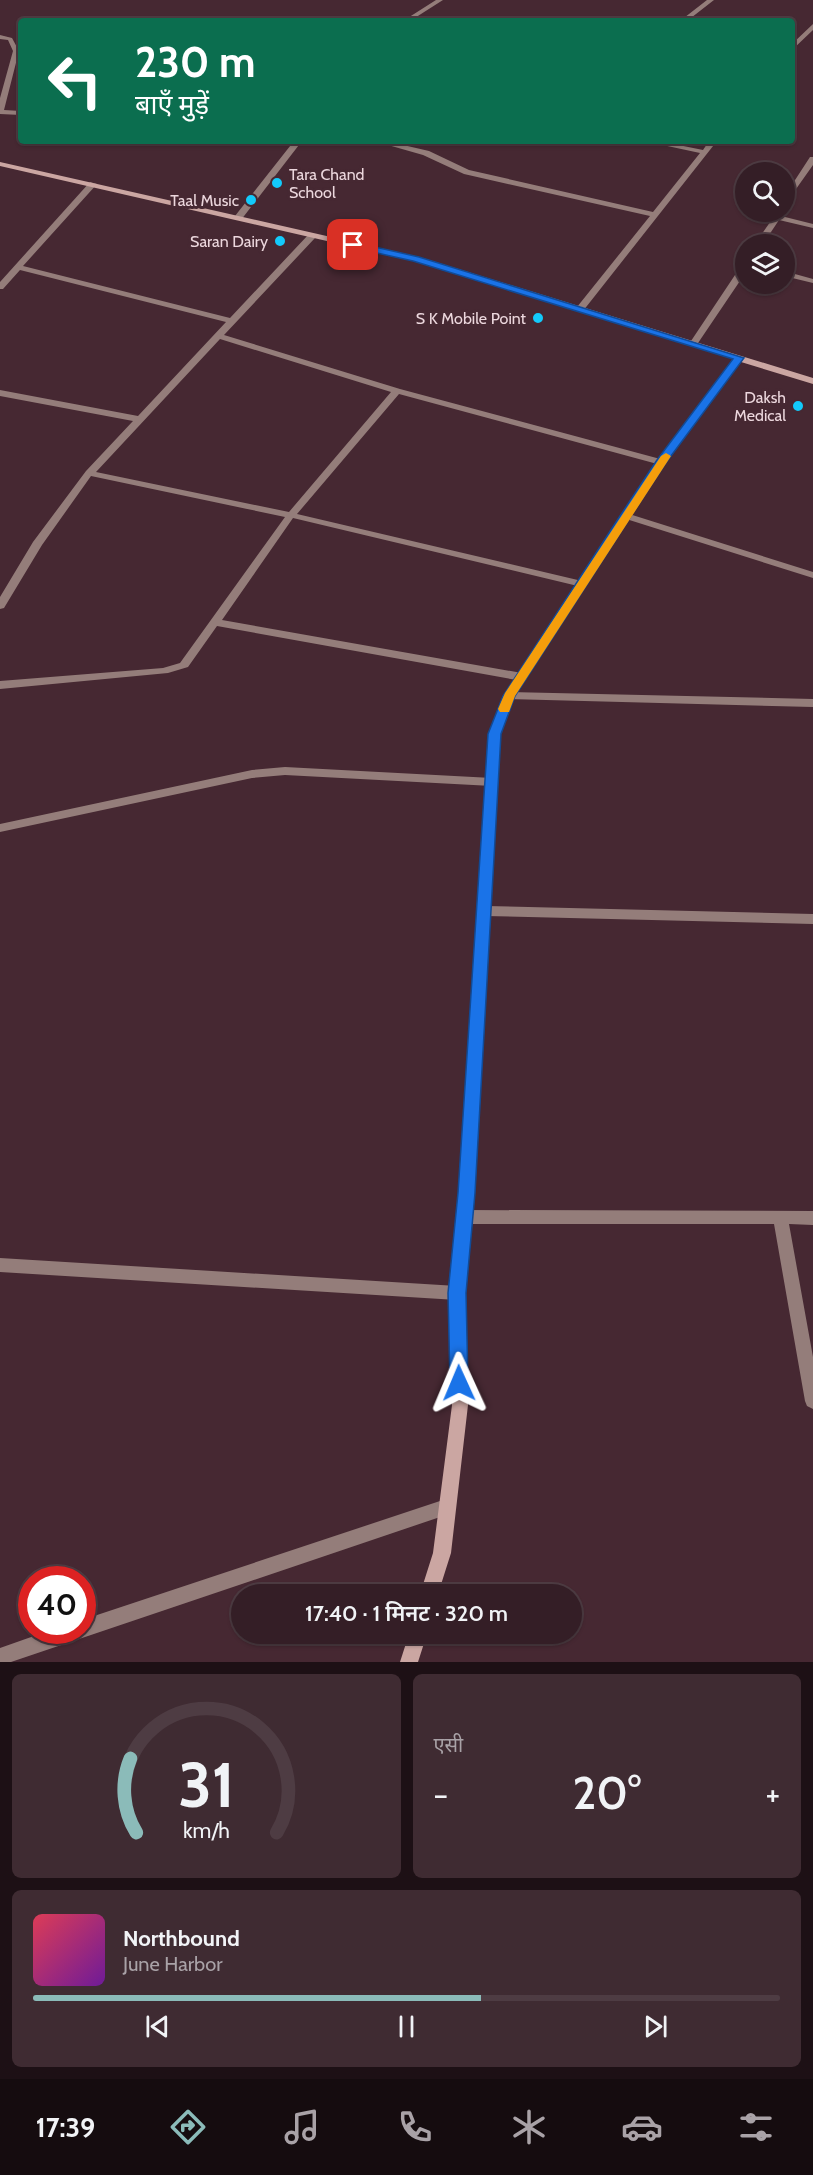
<!DOCTYPE html>
<html lang="hi">
<head>
<meta charset="utf-8">
<style>
  body { margin:0; font-family:Cabin,"Noto Sans Devanagari",sans-serif; background:#3f2b32; color:#f1f3f6; height:100vh; display:flex; flex-direction:column; font-size:22px; white-space:nowrap }
  * { box-sizing:border-box; margin:0 }
  p { font-size:20px; color:#a9a2a7 }
  .icon { flex:none; width:33px; height:33px; fill:none; stroke:currentColor; stroke-width:2; stroke-linecap:round; stroke-linejoin:round }
  .map { position:relative; height:1662px; overflow:hidden }
  .panel { display:flex; flex-direction:column; gap:12px; padding:12px; background:#1d1015; flex:1 }
  .panel>* { flex:none }
  .guide { position:absolute; left:18px; top:18px; width:777px; height:126px; border-radius:6px; box-shadow:0 2px 4px #0004,0 0 0 2px #4e3c43; background:#0b6e4f; color:#fff; overflow:hidden }
  .controls { position:absolute; left:735px; top:162px; display:grid; gap:12px }
  .controls a { display:grid; place-items:center; width:60px; height:60px; border-radius:50%; background:#341e26; box-shadow:0 2px 4px #0004,0 0 0 2px #4e3c43; font-size:30px }
  .speed { position:absolute; left:18px; top:1566px; display:flex; gap:12px; font-size:30px; font-weight:700; text-align:center }
  .speed>* { display:grid; place-content:center; width:78px; height:78px; border-radius:50%; background:#341e26; box-shadow:0 2px 4px #0004,0 0 0 2px #4e3c43; line-height:1 }
  .speed .limit { border:9px solid #d22; background:#fff; color:#111 }
  .pin { position:absolute; display:grid; place-items:center; width:51px; height:51px; color:#fff; margin:-26px; border-radius:12px; box-shadow:0 3px 9px #0006 }
  .me { position:absolute; width:66px; margin:-33px; rotate:359deg; stroke-linejoin:round; filter:drop-shadow(0 0 4px #0008) }
  .turn { display:flex; align-items:center; gap:21px; height:126px; padding:0 18px; font-size:27px }
  .turn .icon { width:78px; height:78px; stroke-width:2.5 }
  .turn b { display:block; font-size:42px; line-height:51px }
  .big { font-size:45px; font-weight:600; line-height:1.1 }
  .panel .tile { flex:1; display:flex; flex-direction:column; justify-content:center; gap:9px; min-width:0; padding:0 21px; border-radius:9px; background:#3f2b32 }
  .panel .dial { align-items:center; gap:0 }
  .dial svg { height:156px; overflow:visible; fill:none; stroke:#4e3c43; stroke-width:7; stroke-linecap:round; text-anchor:middle }
  .dial text { fill:#f1f3f6; stroke:none }
  .song { display:flex; align-items:center; gap:18px }
  .cover { width:72px; height:72px; border-radius:9px; background:linear-gradient(135deg,hsl(350 70% 55%),hsl(280 70% 35%)) }
  .played { height:6px; border-radius:3px; background:linear-gradient(90deg,#8bbbb9 60%,#4e3c43 60%) }
  .keys { display:flex; justify-content:space-around; direction:ltr }
  .heat { display:flex; justify-content:space-between; align-items:center; font-size:33px; direction:ltr }
  .panel .tiles { flex:1; display:grid; gap:12px; grid-template-columns:1fr 1fr }
  .tile:last-child { grid-column:span 2 }
  .trip { position:absolute; left:231px; top:1584px; width:351px; height:60px; border-radius:30px; background:#341e26; box-shadow:0 2px 4px #0004,0 0 0 2px #4e3c43; font-weight:600; line-height:60px; text-align:center }
  .dock { display:flex; height:96px; justify-content:space-around; align-items:center; background:#150c0f; color:#a9a2a7 }
  .dock .icon { width:42px; height:42px }
  .dock .active { color:#8bbbb9 }
  .dock b { font-size:27px; color:#f1f3f6 }
  .map>svg:first-child { display:block }
  .lines { fill:none; stroke-linecap:round; stroke-linejoin:round }
  .street { fill:#947d7a; fill-rule:evenodd }
  .secondary { fill:#cba6a2; fill-rule:evenodd }
  .route { fill:#1a73e8; stroke:#114b97; stroke-width:1.5 }
  .slow { fill:#f59e0b }
  .poi-dot { fill:#13cafb; stroke:#462832; stroke-width:2 }
  .labels { text-anchor:middle; stroke-width:6; stroke-linejoin:round; paint-order:stroke }
  .far-poi-label { font-size:16px; fill:#ecd7dd; stroke:#462832; text-anchor:end }
</style>
</head>
<body>
<div class="map">
<svg width="813" height="1662" viewBox="0 0 813 1662">
  <rect width="100%" height="100%" fill="#462832"/>
  <g class="lines">
    <!-- street -->
    <path class="street" d="M436,0H443L410,21H403Z
      M707,0H714L687,21H680Z
      M813,24V30L792,50V44Z
      M0,35L12,38L19,51L4,110L21,111V115L0,114V98L13,51L8,40L0,39Z
      M294,141H302L241,220H235V216Z
      M374,141H386L429,151L469,170L653,212L700,153L644,141H659L703,150L709,141H717L583,311H577V307L650,216L464,174L423,155Z
      M810,157H813V165L784,206V197Z
      M90,182L97,184L23,266L230,318L309,234H315V238L224,335L400,389L664,460L666,462L661,465L399,394L297,514L582,581L587,584L586,586L582,587L293,518L222,620L522,673L526,674L527,677L526,680L522,681L217,626L188,667L168,673L0,689V681L163,668L180,663L285,517L91,476L42,545L4,608L0,609V597L33,542L86,471L133,421L0,396V390L138,416L226,322L20,270L3,289H0V282ZM220,339L391,392L289,512L96,472Z
      M777,212H783L781,216L813,224V228L779,220L763,244H755Z
      M743,263H746V272L696,346H690L689,344Z
      M784,271L813,279V283L784,276Z
      M626,513L813,572V578L623,518L621,516Z
      M509,692L813,699V707L505,699L503,696L505,693Z
      M285,767L492,778L498,782L492,786L285,775L252,778L0,832V824L252,770Z
      M485,906L813,914V924L485,916L481,914L479,911L481,908Z
      M465,1210L813,1211V1225L789,1224L813,1357V1409L807,1406L805,1401L774,1224H465L460,1222L458,1217L460,1212Z
      M0,1258L457,1286L462,1288L465,1293L462,1298L457,1300L0,1272Z
      M446,1499L452,1501L454,1507L452,1513L446,1515L11,1662H0V1648L51,1630H82V1620Z"/>
    <!-- secondary -->
    <path class="secondary" d="M0,162L419,257L813,378V384L741,362L665,463L514,696L501,733L472,1217L465,1293L468,1405L451,1553L438,1594H420L433,1553L452,1405L449,1293L458,1217L489,733L503,696L656,462L734,359L414,261L0,166Z
      M409,1634H427L418,1662H400Z"/>
  </g>
  <!-- route -->
  <path class="route" d="M353,242L419,257L744,358L665,464L631,516L515,696L501,734L475,1193L466,1293L468,1383L466,1389L459,1391L453,1389L450,1383L448,1293L458,1193L488,734L503,696L620,516L657,460L733,359L413,261L350,247L349,245Z"/>
  <!-- slow -->
  <path class="slow" d="M666,453L671,456L515,696L509,712H500L498,709L505,693L661,456Z"/>
  <!-- markers -->
  <g class="poi-dot">
    <circle cx="277" cy="183" r="6"/>
    <circle cx="251" cy="200" r="6"/>
    <circle cx="280" cy="241" r="6"/>
    <circle cx="538" cy="318" r="6"/>
    <circle cx="798" cy="406" r="6"/>
  </g>
  <g class="labels">
    <!-- far-poi labels -->
    <g class="far-poi-label">
      <text x="289" y="180" text-anchor="start">Tara Chand<tspan x="289" dy="18">School</tspan></text>
      <text x="239" y="206">Taal Music</text>
      <text x="268" y="247">Saran Dairy</text>
      <text x="526" y="324">S K Mobile Point</text>
      <text x="786" y="403">Daksh<tspan x="786" dy="18">Medical</tspan></text>
    </g>
  </g>
</svg>
<div class="controls">
<a><svg class="icon" aria-label="search" viewBox="0 0 24 24"><circle cx="10" cy="10" r="6"/><path d="M15 15l6 6"/></svg></a>
<a><svg class="icon" aria-label="layers" viewBox="0 0 24 24"><path d="M12 4l9 5-9 5-9-5zM3 14l9 5 9-5"/></svg></a>
</div>
<div class="speed"><div class="limit">40</div></div>
<div class="pin" style="left:353px;top:245px;background:#d93025"><svg class="icon" aria-label="arrive" viewBox="0 0 24 24"><path d="M6 21V4h12l-3 4 3 4H6"/></svg></div>
<svg class="me" style="left:459px;top:1383px" viewBox="-20 -20 40 40"><path d="M0-17L14 15 0 8-14 15z" fill="#1a73e8" stroke="#fff" stroke-width="4"/></svg>
<div class="trip">17:40 · 1 मिनट · 320 m</div>
<div class="guide">
<div class="turn"><svg class="icon" aria-label="left" viewBox="0 0 24 24"><path d="M17 20v-9H6M10 6l-5 5 5 5"/></svg><div><b>230 m</b>बाएँ मुड़ें</div></div>
</div>
</div>
<section class="panel">
<div class="tiles">
<div class="tile dial"><svg viewBox="0 0 100 80">
<path d="M14 69A42 42 0 1 1 86 69"/>
<path d="M14 69A42 42 0 0 1 11 31" stroke="#8bbbb9"/>
<text x="50" y="56" font-size="32" font-weight="700">31</text>
<text x="50" y="72" font-size="11">km/h</text>
</svg></div>
<div class="tile"><p>एसी</p>
<div class="heat"><a>−</a><b class="big">20°</b><a>+</a></div>
</div>
<div class="tile">
<div class="song"><i class="cover"></i><div><b>Northbound</b><p>June Harbor</p></div></div>
<div class="played"></div>
<div class="keys"><svg class="icon" aria-label="previous" viewBox="0 0 24 24"><path d="M18 5L8 12l10 7zM5 5v14"/></svg><svg class="icon" aria-label="pause" viewBox="0 0 24 24"><path d="M8 5v14M16 5v14"/></svg><svg class="icon" aria-label="next" viewBox="0 0 24 24"><path d="M6 5l10 7-10 7zM19 5v14"/></svg></div>
</div>
</div>
</section>
<nav class="dock">
<b>17:39</b>
<svg class="icon active" aria-label="directions" viewBox="0 0 24 24"><path d="M12 3l9 9-9 9-9-9zM9 14v-3h6M13 9l2 2-2 2"/></svg>
<svg class="icon" aria-label="music" viewBox="0 0 24 24"><path d="M9 18V5l10-2v13"/><circle cx="6" cy="18" r="3"/><circle cx="16" cy="16" r="3"/></svg>
<svg class="icon" aria-label="phone" viewBox="0 0 24 24"><path d="M5 4h4l2 5-3 2q2 4 5 5l2-3 5 2v4C11 20 4 13 5 4z"/></svg>
<svg class="icon" aria-label="climate" viewBox="0 0 24 24"><path d="M12 3v18M4 7l16 10M4 17L20 7"/></svg>
<svg class="icon" aria-label="car" viewBox="0 0 24 24"><path d="M5 17H2v-5l4-1 3-4h7l3 4 3 1v5h-3M9 17h6M6 11h13"/><circle cx="7" cy="17" r="2"/><circle cx="17" cy="17" r="2"/></svg>
<svg class="icon" aria-label="filters" viewBox="0 0 24 24"><path d="M4 7h16M4 17h16"/><circle cx="9" cy="7" r="2"/><circle cx="15" cy="17" r="2"/></svg>
</nav>
</body>
</html>
